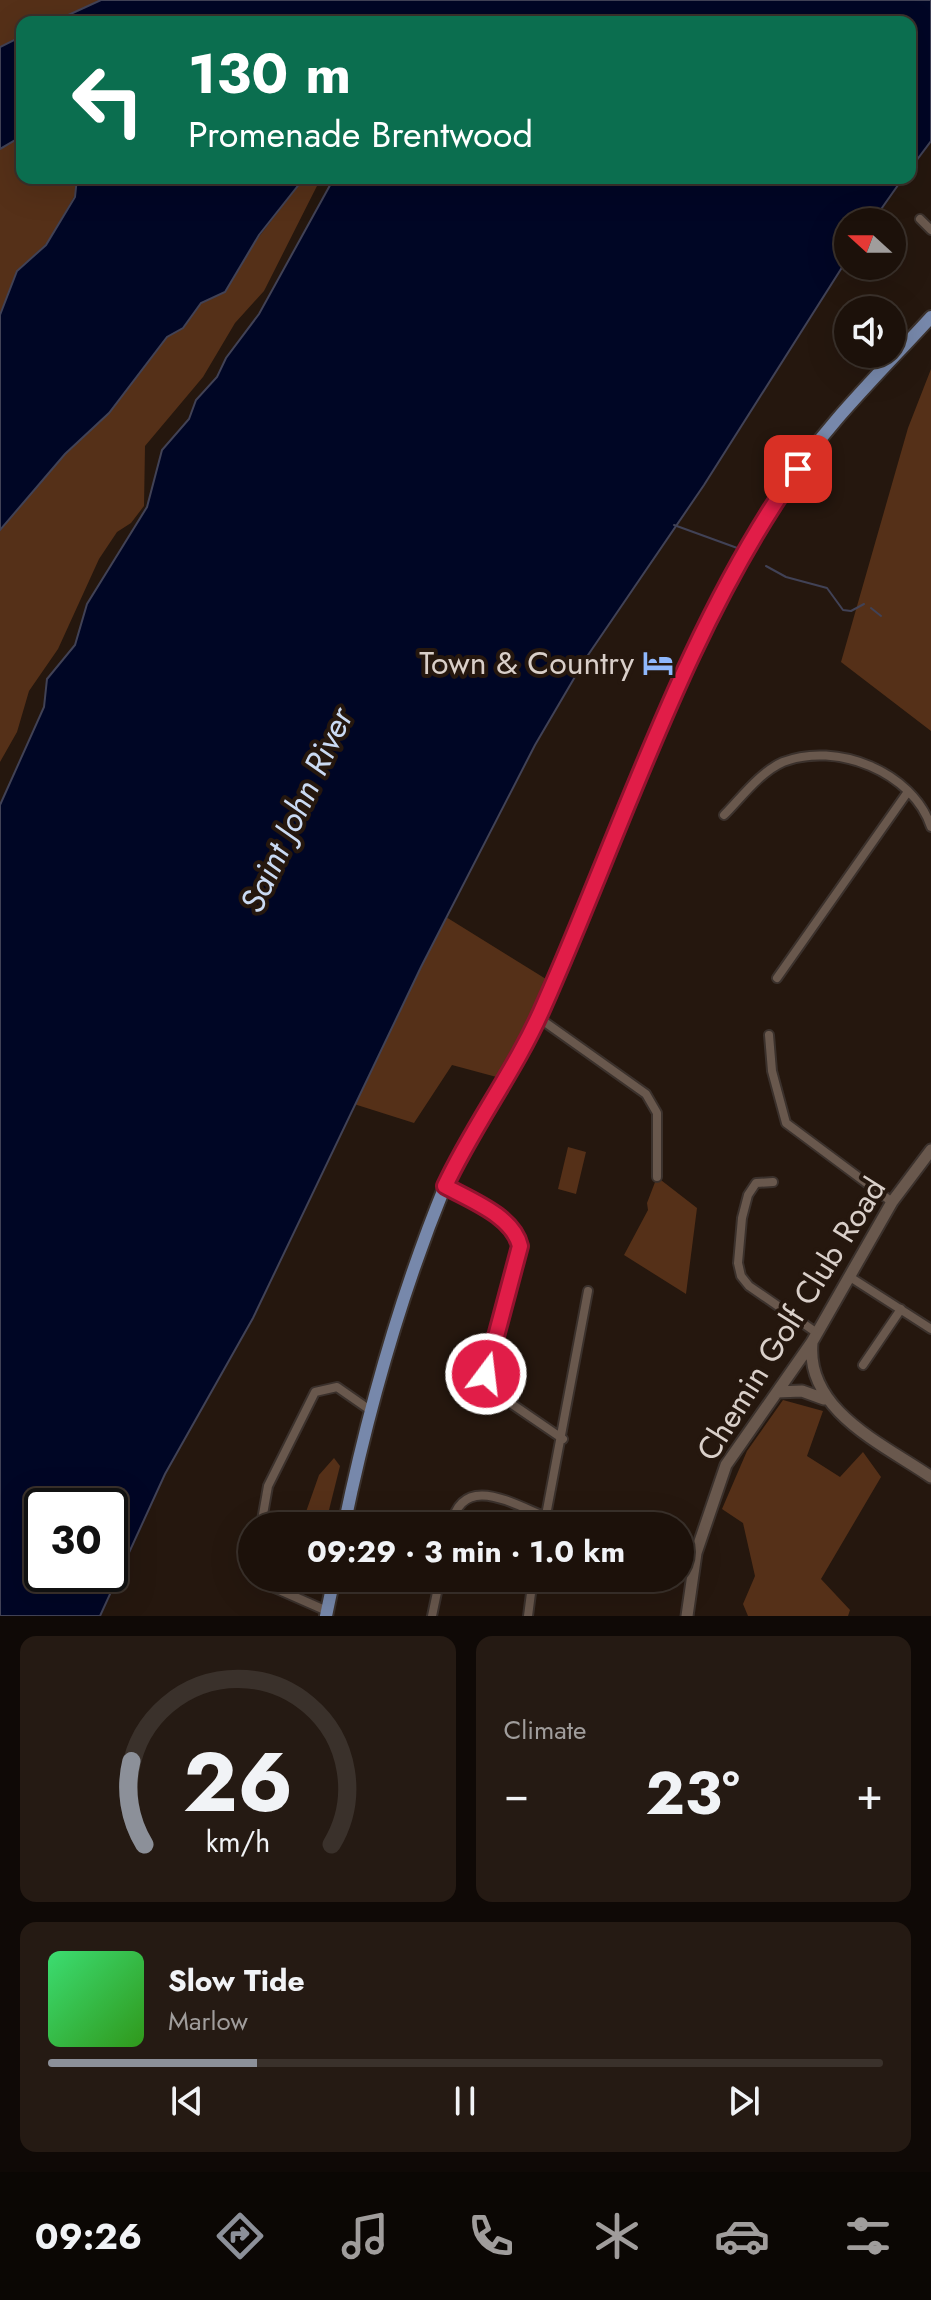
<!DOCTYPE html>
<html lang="en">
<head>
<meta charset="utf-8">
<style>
  body { margin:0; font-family:Jost,sans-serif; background:#251a13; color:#f1f3f6; height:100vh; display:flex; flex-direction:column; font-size:30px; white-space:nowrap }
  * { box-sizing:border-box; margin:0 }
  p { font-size:26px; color:#a09d9c }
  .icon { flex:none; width:44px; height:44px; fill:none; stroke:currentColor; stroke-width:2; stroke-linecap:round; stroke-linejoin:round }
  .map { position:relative; height:1616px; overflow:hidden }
  .sheet { display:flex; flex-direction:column; gap:20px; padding:20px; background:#0f0906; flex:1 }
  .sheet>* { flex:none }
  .banner { position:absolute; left:16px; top:16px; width:900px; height:168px; border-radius:16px; box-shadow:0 8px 32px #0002,0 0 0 2px #3a312b; background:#0b6e4f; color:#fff; overflow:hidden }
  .needle { width:52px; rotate:291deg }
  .buttons { position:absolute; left:834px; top:208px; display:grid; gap:16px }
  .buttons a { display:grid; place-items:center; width:72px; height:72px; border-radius:50%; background:#1c110a; box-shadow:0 8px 32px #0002,0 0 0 2px #3a312b; font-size:40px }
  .speed { position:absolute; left:24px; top:1488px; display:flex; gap:16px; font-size:40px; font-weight:700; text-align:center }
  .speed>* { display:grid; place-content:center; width:104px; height:104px; border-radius:50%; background:#1c110a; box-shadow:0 8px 32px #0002,0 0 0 2px #3a312b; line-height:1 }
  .speed .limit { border:4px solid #111; border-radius:12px; background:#fff; color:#111 }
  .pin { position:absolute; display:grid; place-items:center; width:68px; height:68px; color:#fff; margin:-34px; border-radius:16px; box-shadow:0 4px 12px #0006 }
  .me { position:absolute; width:88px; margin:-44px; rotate:15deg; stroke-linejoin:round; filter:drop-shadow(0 0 6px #0008) }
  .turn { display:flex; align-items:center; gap:28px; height:168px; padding:0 40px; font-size:36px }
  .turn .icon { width:104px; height:104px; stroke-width:2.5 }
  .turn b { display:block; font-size:56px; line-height:68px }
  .big { font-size:60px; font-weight:700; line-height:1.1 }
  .sheet .tile { flex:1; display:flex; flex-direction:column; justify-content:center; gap:12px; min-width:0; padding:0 28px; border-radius:16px; background:#251a13 }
  .sheet .dial { align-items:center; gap:0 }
  .dial svg { height:208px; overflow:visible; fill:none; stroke:#3a312b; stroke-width:7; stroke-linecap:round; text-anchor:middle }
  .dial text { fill:#f1f3f6; stroke:none }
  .song { display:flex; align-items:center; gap:24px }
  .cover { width:96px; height:96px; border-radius:12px; background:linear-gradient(135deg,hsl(140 70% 55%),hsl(110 70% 35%)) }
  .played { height:8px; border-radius:4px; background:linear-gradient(90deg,#8c9099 25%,#3a312b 25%) }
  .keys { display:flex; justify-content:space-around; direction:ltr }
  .heat { display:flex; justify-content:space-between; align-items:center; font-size:44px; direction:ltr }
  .sheet .tiles { flex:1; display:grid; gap:20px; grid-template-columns:1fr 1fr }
  .tile:last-child { grid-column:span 2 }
  .trip { position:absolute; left:238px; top:1512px; width:456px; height:80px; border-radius:40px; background:#1c110a; box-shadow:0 8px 32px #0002,0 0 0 2px #3a312b; font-weight:700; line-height:80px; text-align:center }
  .tabs { display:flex; height:128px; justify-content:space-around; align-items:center; background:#0b0704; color:#a09d9c }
  .tabs .icon { width:56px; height:56px }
  .tabs .current { color:#8c9099 }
  .tabs b { font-size:36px; color:#f1f3f6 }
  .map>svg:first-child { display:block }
  .green { fill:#553018 }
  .water { fill:#000625; stroke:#414256; stroke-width:2; fill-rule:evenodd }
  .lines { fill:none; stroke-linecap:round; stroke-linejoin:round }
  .stream { stroke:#414256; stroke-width:2 }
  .street-casing { stroke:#3b312c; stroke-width:12 }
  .secondary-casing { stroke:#3b312c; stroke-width:15 }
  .primary-casing { stroke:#3b312c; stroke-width:16 }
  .street { stroke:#69584d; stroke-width:8 }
  .secondary { stroke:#69584d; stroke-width:11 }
  .primary { stroke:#7788ab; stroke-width:12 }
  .route-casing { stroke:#92132f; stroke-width:20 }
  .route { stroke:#e11d48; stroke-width:14 }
  .labels { text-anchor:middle; stroke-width:8; stroke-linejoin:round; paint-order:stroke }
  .poi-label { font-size:32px; fill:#d9cfc9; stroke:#25170e; text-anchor:end }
  .street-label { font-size:32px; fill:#d9cfc9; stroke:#25170e }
  .water-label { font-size:34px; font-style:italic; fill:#cadaf3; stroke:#25170e }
</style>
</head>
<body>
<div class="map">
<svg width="931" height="1616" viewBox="0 0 931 1616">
  <rect width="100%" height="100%" fill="#25170e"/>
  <!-- green -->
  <path class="green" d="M0,0H101L53,22H22V36L0,47Z
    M22,136V178H77L79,188L48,242L17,271L0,315V149Z
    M304,178H321L264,291L235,323L203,377L145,446L144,506L131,523L117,532L99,559L58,649L29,691L17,732L0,762V530L65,454L109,413L167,337L183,328L201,303L225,292L245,255Z
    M931,369V731L841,662L908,428Z
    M446,917L554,984L504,1079L452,1065L414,1123L354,1104Z
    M568,1147L586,1152L576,1194L558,1189Z
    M657,1177L697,1208L686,1294L624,1255L648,1210L647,1203Z
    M783,1400L823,1411L807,1456L840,1477L863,1452L881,1477L821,1579L850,1610L848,1616H748L743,1604L755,1576L743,1523L722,1509L747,1451Z
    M334,1458L340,1466L325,1526H301L319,1475Z"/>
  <!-- water -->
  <path class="water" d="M101,0H931V141L910,169V22H53Z
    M22,36V136L0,149V47Z
    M77,178H304L259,235L225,292L201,303L183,328L167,337L109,413L65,454L0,530V315L17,271L46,245L75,197Z
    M334,178H903L872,222H848V258L704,485L586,658L535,745L421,967L253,1318L165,1474L100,1616H0V805L44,707L47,679L75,645L87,604L147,507L162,450L189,419L196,400L217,377L226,358L259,314ZM110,1506V1574H42V1506Z"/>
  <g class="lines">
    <!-- stream -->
    <path class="stream" d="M674,525L740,549
      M766,566L786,577L827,588L843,610L851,611L864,604
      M871,608L881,616"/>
    <!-- street casing -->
    <g class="street-casing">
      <path id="street" d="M920,219L931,230
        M724,815C741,798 760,772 783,762C836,741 913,772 931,827
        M777,978L907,793
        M539,1018L646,1094L657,1113V1177
        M769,1035L772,1071L786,1123L892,1202
        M773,1182L756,1183L748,1195L742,1218L738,1263L741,1276L749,1286L817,1333
        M445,1186C470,1201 513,1216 520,1246L486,1374L487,1387L563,1439
        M850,1277L931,1329
        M863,1365L901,1309
        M261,1526L268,1486L315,1392L337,1387L370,1410
        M451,1526C462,1472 511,1503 546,1517
        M544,1526L588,1291
        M261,1578L268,1585L327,1611
        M432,1616L440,1578
        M528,1616L533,1578"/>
    </g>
    <!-- secondary casing -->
    <g class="secondary-casing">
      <path id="secondary" d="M812,1343C806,1411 883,1444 931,1477
        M777,1392L802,1391L824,1399
        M687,1616L696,1553L726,1465L812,1342L892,1202L931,1150"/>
    </g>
    <!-- primary casing -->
    <g class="primary-casing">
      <path id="primary" d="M344,1526C368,1410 400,1296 445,1186C470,1125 514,1074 541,1013C619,837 680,651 785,488C825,425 881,372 931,317
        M326,1616L334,1578"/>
    </g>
    <!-- street -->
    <use href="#street" class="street"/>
    <!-- secondary -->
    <use href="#secondary" class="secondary"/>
    <!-- primary -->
    <use href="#primary" class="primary"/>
  </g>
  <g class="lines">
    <!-- route casing -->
    <g class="route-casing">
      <path id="route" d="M486,1374L520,1246C513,1216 470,1200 445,1186C474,1124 517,1068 544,1005C622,830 686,626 798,469"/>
    </g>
    <!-- route -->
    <use href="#route" class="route"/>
  </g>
  <!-- icons -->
  <defs>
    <g id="hotel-bare" transform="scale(2.4)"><path d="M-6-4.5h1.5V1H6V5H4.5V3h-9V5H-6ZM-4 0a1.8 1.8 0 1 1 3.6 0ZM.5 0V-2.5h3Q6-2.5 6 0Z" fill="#8fb8fd" stroke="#25170e" stroke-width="2.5" paint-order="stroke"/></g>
  </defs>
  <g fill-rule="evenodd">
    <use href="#hotel-bare" x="658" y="663"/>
  </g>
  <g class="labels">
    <!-- poi labels -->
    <g class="poi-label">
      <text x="634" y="674">Town &amp; Country</text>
    </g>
    <!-- street labels -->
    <g class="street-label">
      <text transform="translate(791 1319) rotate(-58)" y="11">Chemin Golf Club Road</text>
    </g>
    <!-- water labels -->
    <g class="water-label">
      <text transform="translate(296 810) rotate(-65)" y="12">Saint John River</text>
    </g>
  </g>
</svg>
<div class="buttons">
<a><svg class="needle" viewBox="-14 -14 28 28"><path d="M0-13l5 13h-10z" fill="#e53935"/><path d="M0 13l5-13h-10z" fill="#a09d9c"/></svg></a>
<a><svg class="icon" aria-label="sound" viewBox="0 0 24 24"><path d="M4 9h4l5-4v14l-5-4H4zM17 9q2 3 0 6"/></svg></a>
</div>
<div class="speed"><div class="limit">30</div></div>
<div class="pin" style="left:798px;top:469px;background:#d93025"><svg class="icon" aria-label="arrive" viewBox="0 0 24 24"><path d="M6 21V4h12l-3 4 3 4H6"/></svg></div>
<svg class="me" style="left:486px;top:1374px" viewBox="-20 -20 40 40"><circle r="17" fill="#e11d48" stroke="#fff" stroke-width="3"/><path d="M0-11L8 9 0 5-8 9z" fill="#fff"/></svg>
<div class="trip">09:29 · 3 min · 1.0 km</div>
<div class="banner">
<div class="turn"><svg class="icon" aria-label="left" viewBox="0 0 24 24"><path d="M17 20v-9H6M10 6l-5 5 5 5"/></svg><div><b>130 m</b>Promenade Brentwood</div></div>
</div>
</div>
<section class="sheet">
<div class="tiles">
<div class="tile dial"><svg viewBox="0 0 100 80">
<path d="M14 69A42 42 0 1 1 86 69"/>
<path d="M14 69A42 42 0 0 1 9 37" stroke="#8c9099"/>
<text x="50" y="56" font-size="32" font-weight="700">26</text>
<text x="50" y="72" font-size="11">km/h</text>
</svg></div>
<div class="tile"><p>Climate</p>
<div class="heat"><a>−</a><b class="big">23°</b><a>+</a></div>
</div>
<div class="tile">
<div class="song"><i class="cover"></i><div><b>Slow Tide</b><p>Marlow</p></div></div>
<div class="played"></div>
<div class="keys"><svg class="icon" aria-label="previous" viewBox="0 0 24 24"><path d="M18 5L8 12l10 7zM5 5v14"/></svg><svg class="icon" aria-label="pause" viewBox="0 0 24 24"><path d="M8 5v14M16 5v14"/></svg><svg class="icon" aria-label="next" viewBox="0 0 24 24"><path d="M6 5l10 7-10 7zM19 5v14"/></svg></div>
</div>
</div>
</section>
<nav class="tabs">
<b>09:26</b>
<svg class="icon current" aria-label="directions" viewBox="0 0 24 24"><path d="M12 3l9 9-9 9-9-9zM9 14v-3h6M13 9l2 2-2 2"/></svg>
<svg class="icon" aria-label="music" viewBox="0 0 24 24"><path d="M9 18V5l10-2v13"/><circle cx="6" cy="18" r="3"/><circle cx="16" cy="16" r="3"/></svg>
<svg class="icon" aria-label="phone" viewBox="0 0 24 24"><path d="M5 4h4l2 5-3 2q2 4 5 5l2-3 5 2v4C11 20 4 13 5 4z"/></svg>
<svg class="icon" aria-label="climate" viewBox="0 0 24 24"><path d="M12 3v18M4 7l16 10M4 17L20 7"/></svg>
<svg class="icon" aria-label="car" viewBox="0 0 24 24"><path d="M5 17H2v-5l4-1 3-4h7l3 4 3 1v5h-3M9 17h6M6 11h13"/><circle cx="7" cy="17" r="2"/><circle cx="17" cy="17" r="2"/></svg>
<svg class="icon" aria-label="filters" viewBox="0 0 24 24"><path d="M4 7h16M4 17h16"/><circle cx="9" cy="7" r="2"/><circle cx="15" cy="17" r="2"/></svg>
</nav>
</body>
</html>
